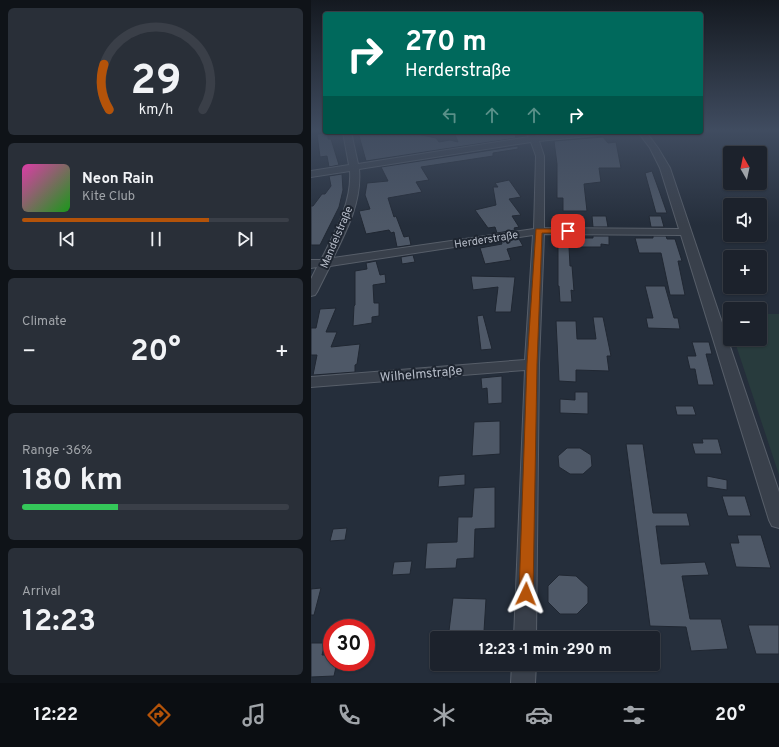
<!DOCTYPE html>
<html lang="en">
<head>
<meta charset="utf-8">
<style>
  body { margin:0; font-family:Overpass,sans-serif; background:#292f38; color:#f1f3f6; height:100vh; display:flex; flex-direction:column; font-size:15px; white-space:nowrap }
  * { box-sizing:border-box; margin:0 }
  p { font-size:13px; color:#a0a4a9 }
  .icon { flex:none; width:22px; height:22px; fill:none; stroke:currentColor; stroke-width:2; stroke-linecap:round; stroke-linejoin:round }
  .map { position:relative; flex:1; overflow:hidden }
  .panel { display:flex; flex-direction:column; gap:8px; padding:8px; background:#0f1318; width:311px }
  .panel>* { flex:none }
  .banner { position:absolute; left:12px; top:12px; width:380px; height:122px; border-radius:4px; box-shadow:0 1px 3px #0004,0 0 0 1px #3a3f48; background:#00695c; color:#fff; overflow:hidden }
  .needle { width:26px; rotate:351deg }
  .fabs { position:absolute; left:412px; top:146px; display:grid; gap:8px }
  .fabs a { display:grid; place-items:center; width:44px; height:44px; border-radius:4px; background:#1c222c; box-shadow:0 1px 3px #0004,0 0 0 1px #3a3f48; font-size:20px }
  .speed { position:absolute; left:12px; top:619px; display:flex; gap:8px; font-size:20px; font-weight:700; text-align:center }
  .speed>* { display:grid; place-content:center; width:52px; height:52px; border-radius:50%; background:#1c222c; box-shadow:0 1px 3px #0004,0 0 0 1px #3a3f48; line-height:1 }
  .speed .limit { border:6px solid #d22; background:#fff; color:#111 }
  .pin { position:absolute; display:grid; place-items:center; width:34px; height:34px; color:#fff; margin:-17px; border-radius:8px; box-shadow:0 2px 6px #0006 }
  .me { position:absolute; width:44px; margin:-22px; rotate:2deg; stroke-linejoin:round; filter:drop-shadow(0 0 3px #0008) }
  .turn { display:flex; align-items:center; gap:14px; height:84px; padding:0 16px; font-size:18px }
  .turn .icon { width:52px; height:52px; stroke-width:2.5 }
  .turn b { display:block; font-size:28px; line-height:34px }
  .lanes { display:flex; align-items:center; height:38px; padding:0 16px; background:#0003; justify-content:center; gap:20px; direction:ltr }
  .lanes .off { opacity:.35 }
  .big { font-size:30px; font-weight:700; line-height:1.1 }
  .panel .widget { flex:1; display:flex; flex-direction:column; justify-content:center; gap:6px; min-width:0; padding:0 14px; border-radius:6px; background:#292f38 }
  .panel .dial { align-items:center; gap:0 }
  .dial svg { height:104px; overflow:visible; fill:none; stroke:#3a3f48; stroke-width:7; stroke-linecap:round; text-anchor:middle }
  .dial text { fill:#f1f3f6; stroke:none }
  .song { display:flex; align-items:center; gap:12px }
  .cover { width:48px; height:48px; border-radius:6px; background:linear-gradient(135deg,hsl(320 70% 55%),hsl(120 70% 35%)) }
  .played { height:4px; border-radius:2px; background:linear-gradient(90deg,#b45309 70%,#3a3f48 70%) }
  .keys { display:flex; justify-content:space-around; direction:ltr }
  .heat { display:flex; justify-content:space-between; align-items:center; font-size:22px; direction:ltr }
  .charge { height:6px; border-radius:3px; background:linear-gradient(90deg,#34c759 36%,#3a3f48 0) }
  .trip { position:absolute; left:119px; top:631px; width:230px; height:40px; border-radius:4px; background:#1c222c; box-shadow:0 1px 3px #0004,0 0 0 1px #3a3f48; font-weight:700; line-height:40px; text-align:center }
  .tab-bar { display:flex; height:64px; justify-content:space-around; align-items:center; background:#0b0e12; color:#a0a4a9 }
  .tab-bar .icon { width:28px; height:28px }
  .tab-bar .on { color:#b45309 }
  .tab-bar b { font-size:18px; color:#f1f3f6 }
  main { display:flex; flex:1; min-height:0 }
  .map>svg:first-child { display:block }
  .green { fill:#283b3d }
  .building { fill:#4e5867; stroke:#202732 }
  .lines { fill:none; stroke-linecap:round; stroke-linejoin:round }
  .street-casing { stroke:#575e69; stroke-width:2 }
  .street { fill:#39404b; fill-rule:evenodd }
  .route { fill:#b45309; stroke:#753606 }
  .labels { text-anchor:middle; stroke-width:4; stroke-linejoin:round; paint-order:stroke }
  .far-street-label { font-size:11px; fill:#b5bbc7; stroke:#1e2530 }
  .street-label { font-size:13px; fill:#b5bbc7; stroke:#1e2530 }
</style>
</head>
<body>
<main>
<section class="panel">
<div class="widget dial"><svg viewBox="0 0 100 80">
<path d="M14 69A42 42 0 1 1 86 69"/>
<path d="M14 69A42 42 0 0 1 10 34" stroke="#b45309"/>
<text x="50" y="56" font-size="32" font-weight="700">29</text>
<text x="50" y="72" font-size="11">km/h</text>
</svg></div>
<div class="widget">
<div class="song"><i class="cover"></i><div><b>Neon Rain</b><p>Kite Club</p></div></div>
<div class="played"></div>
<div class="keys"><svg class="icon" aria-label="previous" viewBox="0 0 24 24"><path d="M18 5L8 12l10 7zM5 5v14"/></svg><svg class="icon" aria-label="pause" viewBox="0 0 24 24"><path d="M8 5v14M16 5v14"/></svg><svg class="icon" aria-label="next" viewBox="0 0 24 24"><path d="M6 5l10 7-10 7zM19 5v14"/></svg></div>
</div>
<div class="widget"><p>Climate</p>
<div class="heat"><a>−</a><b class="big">20°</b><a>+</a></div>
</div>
<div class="widget"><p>Range · 36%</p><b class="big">180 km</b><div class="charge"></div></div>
<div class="widget"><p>Arrival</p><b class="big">12:23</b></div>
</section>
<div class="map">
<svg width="468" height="683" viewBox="0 0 468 683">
  <rect width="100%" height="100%" fill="#252e3b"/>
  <!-- green -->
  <path class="green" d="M449,314H468V475L423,339H449Z"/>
  <!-- building -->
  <path class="building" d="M47,132H106V134L125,138L128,142L139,140L147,142L143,132H203L205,138L55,161Z
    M17,133V139H20L28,165L18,167L16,156L9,157L6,134Z
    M292,137L297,143L305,142L310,168H288L290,182L273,184L276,211H252V198H246V164L243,141Z
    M207,146V149L182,153V156L110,167L118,180L105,182L111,192L77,198L83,217L85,216L93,237L98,236L100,245L86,247L83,232L80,233L78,230L55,234L48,211L59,209L54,195L56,183L77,181L70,167Z
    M341,171L349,193L356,213H345L334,173Z
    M31,174L32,190L28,207L9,245H0V206H2L11,194H14L20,186L18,176Z
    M198,180L210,197L198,199L210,215L201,216L208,227L203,228L204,230L186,233L184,227L177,228L164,210L185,205L182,187H187L184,183Z
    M281,216H295L297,227H282Z
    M338,216H350L353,227H340Z
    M247,217H261V227H247Z
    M247,236H261V238H282V236H298V245L290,244V247H258L259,266H261L263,291L260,290L261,302H249L248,286H247Z
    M342,236H355L356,239H364L371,261H367L374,295H359L350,253H328L324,238H342Z
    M208,239L212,246L196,249L200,260L174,264L169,248L191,244L190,241Z
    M102,255L104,262L91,264L90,257Z
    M65,261L69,275L74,274L75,283L62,285L63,303H68V316L61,317V323L42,326L43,306L44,305V271L56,269L55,263Z
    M160,276L204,277L200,312H184L187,287L162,290Z
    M334,286H354L363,318H367L369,329L337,328L335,318H342Z
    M25,308L15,332H26L20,347L49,344L46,364L44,365V372L2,375L6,355H0V328H5L9,309Z
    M172,315L181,349L170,350L166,316Z
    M282,317H292L300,356H296L298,371L265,370V382L248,381L245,321H265L266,339H285Z
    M381,342H398L401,354H395L403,385H387L384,369H379L376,356H385Z
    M191,376V403L177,404L176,388L171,389L170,378Z
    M264,392H277V414L249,413V399L264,400Z
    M364,406H382L385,415H366Z
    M189,421V454L161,456L163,422Z
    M391,439H407L411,454H384L381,443H392Z
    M315,444H332L342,513H376L379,526H345L350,564L394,562L398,575L371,576L379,619H410L417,649L380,651L375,627L339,626Z
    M256,448H269L280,455L281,466L272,474H259L248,467L247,456Z
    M154,474V485L127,487L128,476Z
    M396,476L416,480V490L396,487Z
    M184,487V528L164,529L163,558L146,559L145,568L114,569L116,543L146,542L147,517H161L163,488Z
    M411,496H434L440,516H417Z
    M36,528L34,540L19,541L22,529Z
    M426,535H450L460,568L425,567L419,543H428Z
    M101,561L99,574L81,575L83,562Z
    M248,575L265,576L277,587V603L266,614H249L237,602V586Z
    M10,588L3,615H0V589Z
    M142,598L175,599L173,631H138Z
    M437,625H468V654H445Z
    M0,643H14L11,655H21V662H26L23,676L0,677Z"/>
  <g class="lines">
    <!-- street casing -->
    <g class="street-casing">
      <path id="street" d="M32,132H40L47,164L218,137L214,132H222L225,136L271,132H301L297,134L228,141L233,156V228L368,229L349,168L339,148L327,132H335L347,148L359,168L468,492V528L461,526L458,520L370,235L233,234L228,364L225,638H203L214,370L0,387V377L214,360L222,235L19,266L6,292L4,295L0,296V279L6,267L0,268V260H10C24,232 41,203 39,171L0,177V171L38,165ZM220,142L225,156L223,229L22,258C36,230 51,201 48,169Z
        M201,664H225L224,683H200Z"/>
    </g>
    <!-- street -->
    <use href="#street" class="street"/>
  </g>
  <!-- sky -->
  <linearGradient id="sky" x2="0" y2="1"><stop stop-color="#141920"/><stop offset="0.58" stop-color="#404c60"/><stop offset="1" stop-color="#404c60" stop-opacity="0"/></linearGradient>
  <rect width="468" height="225" fill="url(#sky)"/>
  <!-- route -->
  <path class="route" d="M225,229H257L261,231L257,233H231L226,364L222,594L220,598L215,600L210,598L208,594L216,364Z"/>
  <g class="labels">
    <!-- far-street labels -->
    <g class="far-street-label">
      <text transform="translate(25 237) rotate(-67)" y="4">Mandelstraße</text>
      <text transform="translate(175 239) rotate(-9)" y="4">Herderstraße</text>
    </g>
    <!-- street labels -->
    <g class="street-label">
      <text transform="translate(110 373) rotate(-5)" y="5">Wilhelmstraße</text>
    </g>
  </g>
</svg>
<div class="fabs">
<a><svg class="needle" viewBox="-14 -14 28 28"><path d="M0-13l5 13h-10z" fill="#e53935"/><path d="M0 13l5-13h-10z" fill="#a0a4a9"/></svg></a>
<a><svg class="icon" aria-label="sound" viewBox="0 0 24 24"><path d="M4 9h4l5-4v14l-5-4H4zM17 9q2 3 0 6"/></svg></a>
<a>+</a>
<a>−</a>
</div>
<div class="speed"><div class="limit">30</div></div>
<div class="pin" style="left:257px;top:231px;background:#d93025"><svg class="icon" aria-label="arrive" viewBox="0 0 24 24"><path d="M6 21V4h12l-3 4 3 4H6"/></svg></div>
<svg class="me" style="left:215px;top:594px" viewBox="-20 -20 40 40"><path d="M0-17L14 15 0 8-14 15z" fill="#b45309" stroke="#fff" stroke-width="4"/></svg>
<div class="trip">12:23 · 1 min · 290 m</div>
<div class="banner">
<div class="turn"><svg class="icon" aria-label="right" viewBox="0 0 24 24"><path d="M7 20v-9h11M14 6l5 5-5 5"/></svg><div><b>270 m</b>Herderstraße</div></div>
<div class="lanes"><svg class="icon off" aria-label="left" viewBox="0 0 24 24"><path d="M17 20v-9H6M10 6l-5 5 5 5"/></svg><svg class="icon off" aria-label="ahead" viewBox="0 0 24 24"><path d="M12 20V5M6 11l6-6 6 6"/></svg><svg class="icon off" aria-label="ahead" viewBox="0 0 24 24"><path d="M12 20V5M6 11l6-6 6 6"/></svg><svg class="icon" aria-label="right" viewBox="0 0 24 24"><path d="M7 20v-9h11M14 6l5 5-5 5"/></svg></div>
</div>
</div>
</main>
<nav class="tab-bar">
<b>12:22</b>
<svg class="icon on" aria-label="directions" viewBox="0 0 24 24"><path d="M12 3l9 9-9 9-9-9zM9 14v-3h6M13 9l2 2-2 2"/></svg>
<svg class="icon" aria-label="music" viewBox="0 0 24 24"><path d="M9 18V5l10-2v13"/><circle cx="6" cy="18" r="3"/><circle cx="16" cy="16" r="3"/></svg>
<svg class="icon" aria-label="phone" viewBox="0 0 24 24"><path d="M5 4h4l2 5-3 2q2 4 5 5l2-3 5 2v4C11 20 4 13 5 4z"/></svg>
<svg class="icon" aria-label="climate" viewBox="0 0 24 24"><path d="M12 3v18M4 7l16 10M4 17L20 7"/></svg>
<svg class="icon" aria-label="car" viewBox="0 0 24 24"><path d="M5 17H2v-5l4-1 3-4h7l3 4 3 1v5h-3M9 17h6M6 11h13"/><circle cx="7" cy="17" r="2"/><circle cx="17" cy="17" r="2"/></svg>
<svg class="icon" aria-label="filters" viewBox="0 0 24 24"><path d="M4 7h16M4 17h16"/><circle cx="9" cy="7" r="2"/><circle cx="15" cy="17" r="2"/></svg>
<b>20°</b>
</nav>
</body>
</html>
